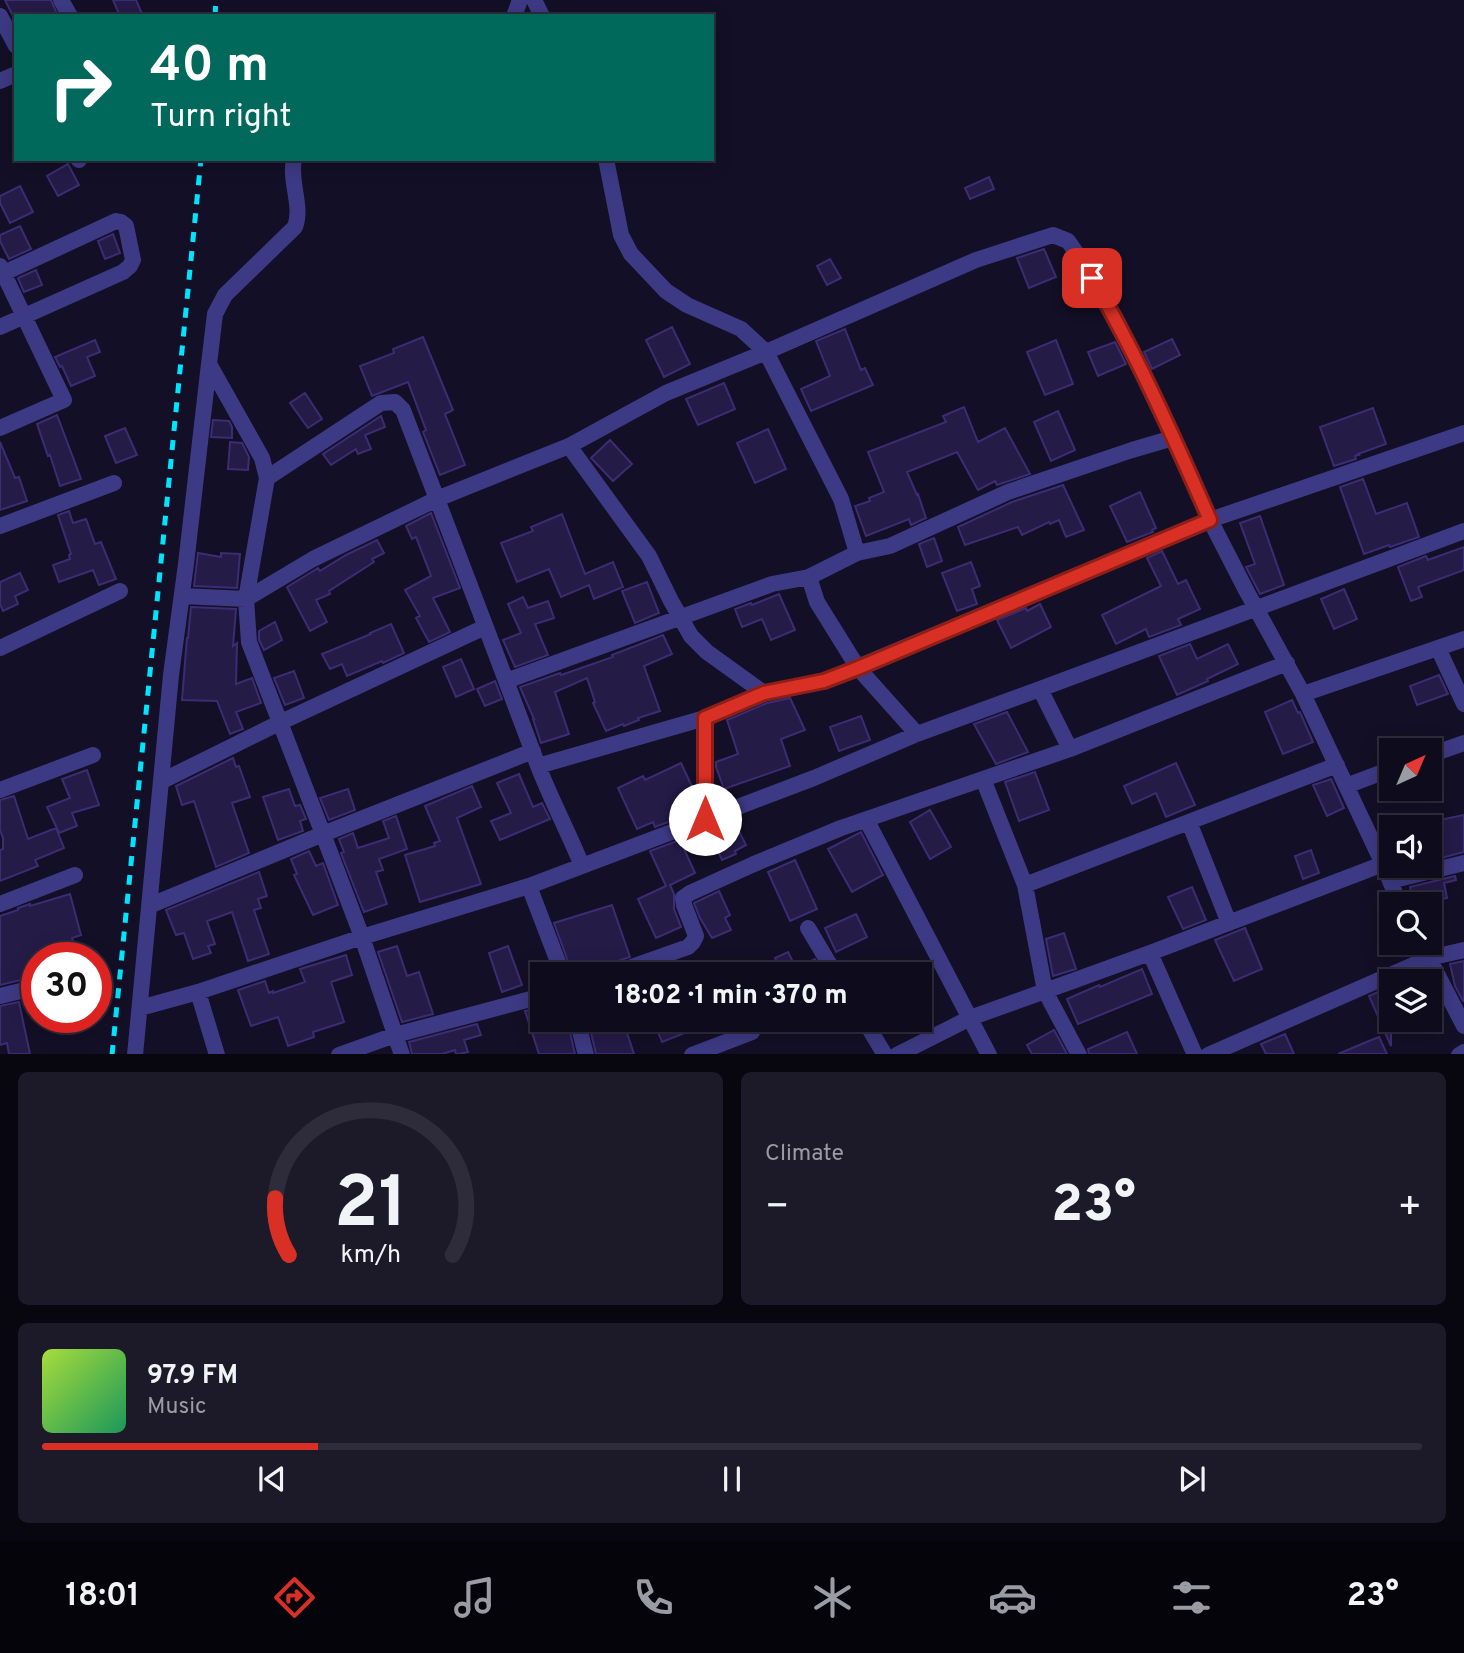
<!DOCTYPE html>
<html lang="en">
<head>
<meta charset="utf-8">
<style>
  body { margin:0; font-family:Overpass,sans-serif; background:#1c1929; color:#f1f3f6; height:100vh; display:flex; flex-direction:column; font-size:26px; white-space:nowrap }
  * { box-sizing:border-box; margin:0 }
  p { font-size:23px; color:#9b9ba3 }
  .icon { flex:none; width:38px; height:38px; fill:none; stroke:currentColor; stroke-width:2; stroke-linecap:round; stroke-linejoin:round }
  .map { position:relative; height:1054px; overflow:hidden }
  .details { display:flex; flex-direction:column; gap:18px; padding:18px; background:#08060f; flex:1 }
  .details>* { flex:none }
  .top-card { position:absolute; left:14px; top:14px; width:700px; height:147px; border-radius:0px; box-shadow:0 4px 18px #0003,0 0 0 2px #2e2b3b; background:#00695c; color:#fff; overflow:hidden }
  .needle { width:46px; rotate:44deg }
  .tools { position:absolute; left:1379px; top:738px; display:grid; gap:14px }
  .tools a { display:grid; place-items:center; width:63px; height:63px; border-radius:0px; background:#0e0b1c; box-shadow:0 4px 18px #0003,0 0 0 2px #2e2b3b; font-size:35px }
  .speed { position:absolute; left:21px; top:942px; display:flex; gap:14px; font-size:35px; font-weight:700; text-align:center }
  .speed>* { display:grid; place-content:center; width:91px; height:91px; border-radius:50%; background:#0e0b1c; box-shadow:0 4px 18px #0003,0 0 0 2px #2e2b3b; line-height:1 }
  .speed .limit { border:10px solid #d22; background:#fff; color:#111 }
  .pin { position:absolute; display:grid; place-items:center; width:60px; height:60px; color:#fff; margin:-30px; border-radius:14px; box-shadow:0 4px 10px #0006 }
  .me { position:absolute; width:77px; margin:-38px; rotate:0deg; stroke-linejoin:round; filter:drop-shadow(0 0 5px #0008) }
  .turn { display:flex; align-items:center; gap:24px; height:147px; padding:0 21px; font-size:32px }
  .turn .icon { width:91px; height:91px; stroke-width:2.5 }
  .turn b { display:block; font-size:49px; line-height:60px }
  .big { font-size:52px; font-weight:800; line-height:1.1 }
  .details .card { flex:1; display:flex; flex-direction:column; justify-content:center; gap:10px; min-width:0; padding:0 24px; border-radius:10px; background:#1c1929 }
  .details .dial { align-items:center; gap:0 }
  .dial svg { height:182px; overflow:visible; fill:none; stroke:#2e2b3b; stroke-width:7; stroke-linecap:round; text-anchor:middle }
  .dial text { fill:#f1f3f6; stroke:none }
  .song { display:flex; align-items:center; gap:21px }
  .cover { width:84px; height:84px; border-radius:10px; background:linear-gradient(135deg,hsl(80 70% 55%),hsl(150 70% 35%)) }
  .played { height:7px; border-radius:4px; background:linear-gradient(90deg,#d93025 20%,#2e2b3b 20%) }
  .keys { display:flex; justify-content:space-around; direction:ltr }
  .heat { display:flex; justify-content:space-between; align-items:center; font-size:38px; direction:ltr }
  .details .tiles { flex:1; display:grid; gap:18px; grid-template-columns:1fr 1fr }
  .card:last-child { grid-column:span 2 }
  .trip { position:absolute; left:530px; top:962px; width:402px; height:70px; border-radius:0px; background:#0e0b1c; box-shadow:0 4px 18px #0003,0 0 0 2px #2e2b3b; font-weight:800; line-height:70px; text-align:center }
  .menu { display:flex; height:112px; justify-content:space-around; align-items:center; background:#06040b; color:#9b9ba3 }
  .menu .icon { width:49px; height:49px }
  .menu .current { color:#d93025 }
  .menu b { font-size:32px; color:#f1f3f6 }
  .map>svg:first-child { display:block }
  .building { fill:#241b47; stroke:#3b2d73; stroke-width:2 }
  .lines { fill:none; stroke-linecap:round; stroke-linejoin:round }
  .minor { stroke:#3d3a85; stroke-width:16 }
  .rail { stroke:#00e5ff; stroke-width:5; stroke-dasharray:10 9; stroke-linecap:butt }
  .route-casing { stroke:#8d1f18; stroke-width:18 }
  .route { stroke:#d93025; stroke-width:12 }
</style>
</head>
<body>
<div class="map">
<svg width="1464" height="1055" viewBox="0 0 1464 1055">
  <rect width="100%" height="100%" fill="#130f26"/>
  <!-- building -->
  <path class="building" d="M5,0H51L58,16H13Z
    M113,0H136L143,16H120Z
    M68,164L79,185L58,196L47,176Z
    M989,177L994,189L970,199L965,188Z
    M20,186L33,212L10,223L0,203V196Z
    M20,226L31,249L9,259L0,241V235Z
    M113,234L120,253L105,259L98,241Z
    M1044,249L1056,277L1029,288L1017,258Z
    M830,259L841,278L827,285L817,266Z
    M36,270L42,285L24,292L18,278Z
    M672,327L690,364L664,377L646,340Z
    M845,329L861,370L865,368L873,385L811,411L801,389L830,376L816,341Z
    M423,337L453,410L445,414L465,465L440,475L423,432L426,430L408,382L372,396L360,366L394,353L393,349Z
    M1172,339L1180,355L1152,369L1144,352Z
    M95,340L100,352L87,357L95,376L71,386L62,366L60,367L55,357Z
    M1056,340L1073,384L1045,395L1027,352Z
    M1115,342L1126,364L1098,376L1088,352Z
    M724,383L735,409L698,425L686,399Z
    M305,393L322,419L308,428L290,403Z
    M964,407L978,442L1005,428L1030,474L997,485L995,481L978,490L957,452L907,472L917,495L918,494L926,518L911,525L909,519L866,536L855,506L870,501L869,498L884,492L868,452L946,422L943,416Z
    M1373,408L1386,444L1358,454L1359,455L1355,456L1356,459L1334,466L1320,427Z
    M1058,411L1075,450L1051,461L1034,422Z
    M57,415L81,479L60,486L50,455L48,456L37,424Z
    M381,416L385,427L365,435L371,449L358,454L356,449L331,465L323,454Z
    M213,420L229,421L232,427V438L211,437Z
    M125,428L137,455L116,463L105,436Z
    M768,429L786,469L755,483L737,443Z
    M610,440L632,464L613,481L591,458Z
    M0,442L15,478L19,477L27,501L0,510Z
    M230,442L242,443L249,457L248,470L228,469Z
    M1363,479L1376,514L1407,503L1419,537L1390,547L1389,545L1364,554L1340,487Z
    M1063,485L1084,530L1066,537L1059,520L1050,524L1049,522L1022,535L1018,527L965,545L958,527L1012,502Z
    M1140,492L1156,528L1152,530L1153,532L1127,542L1110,506Z
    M69,511L73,523L86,519L95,544L101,542L116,579L99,585L93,570L59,582L53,565L70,559L69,555L71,554L58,515Z
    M431,513L460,588L433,598L450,632L429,642L416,618L420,616L405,590L431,576L416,537L412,539L406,526Z
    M562,514L585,574L613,562L623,587L594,599L589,585L561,597L549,569L517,582L501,543L533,531L531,527Z
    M1260,516L1284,585L1260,594L1246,567L1255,564L1240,523Z
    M934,538L942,561L927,567L919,544Z
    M377,540L384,553L372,559L374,562L329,591L330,594L316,600L327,622L310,631L287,587L318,568L320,571L346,555Z
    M1464,547V570L1418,587L1422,597L1411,601L1398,567L1426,556L1428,560Z
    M1162,551L1178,584L1186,580L1200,609L1178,619L1181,625L1149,637L1146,629L1116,644L1102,615L1161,586L1147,558Z
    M198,553L221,557V553L240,554L237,588L194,586Z
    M971,562L980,586L972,589L977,604L957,611L942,573Z
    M20,573L28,590L15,596L18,604L3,611L0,604V582Z
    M647,582L659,613L635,623L622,591Z
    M1344,589L1357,619L1334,629L1321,599Z
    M779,594L795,630L771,640L762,619L742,627L735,609L751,603L752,605Z
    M523,597L528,608L548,601L554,618L535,624L548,655L515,667L503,640L521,633L508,604Z
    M1040,604L1051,627L1011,648L997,620L1026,608L1027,611Z
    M191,607L236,609L233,646L237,643L236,684L252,678L261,703L236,712L243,729L230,734L217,701L182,700L187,638H188Z
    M275,622L282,640L264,650L259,640V631Z
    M391,624L404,653L383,663L382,661L347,676L342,664L330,669L322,654L371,634L370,633Z
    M663,635L672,654L644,666L660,711L638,718L639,720L624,726L623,724L606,731L593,703L595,702L587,678L555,692L569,734L541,743L533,719H534L520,687L560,673L561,675L613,657L612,655Z
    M1190,644L1197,659L1228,644L1238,664L1207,679L1208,681L1177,695L1159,656Z
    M461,659L474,689L456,697L443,667Z
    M294,671L304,698L285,705L274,678Z
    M1439,675L1448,694L1417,705L1410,686Z
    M495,681L502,699L485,706L477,689Z
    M790,698L805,730L781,739L790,766L724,789L716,767V762L738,754L727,720L767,703Z
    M1292,700L1298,713L1300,712L1313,742L1283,754L1265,712Z
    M1007,712L1028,752L996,764L974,724Z
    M861,716L870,740L839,751L830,727Z
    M233,758L236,767L239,766L250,797L232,803L249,853L216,867L194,801L182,805L176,786Z
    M681,763L695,793V807L669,818L671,821L655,827L653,822L637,829L618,788L643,776L645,780Z
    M1176,763L1195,805L1166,817L1156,793L1132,804L1124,786Z
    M87,770L99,805L72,813L77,826L59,833L47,807L70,798L62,779Z
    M1035,772L1049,810L1019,821L1005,782Z
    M519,774L533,807L542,803L550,819L500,840L491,821L511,813L497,783Z
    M1331,779L1344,808L1327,816L1313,785Z
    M472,786L481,807L457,818L481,884L420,902L405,855L435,846L434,843L440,841L425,806Z
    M289,789L295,806L300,805L306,819L300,821L303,831L278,840L263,797Z
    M348,789L355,810L329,820L320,798Z
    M14,796L28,839L56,828L64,848L35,860L38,866L0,881V850L3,849V838L0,830V800Z
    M930,810L951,847L930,859L910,822Z
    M1464,815V852L1430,861V822Z
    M396,816L407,849L379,859L383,870L376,872L387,904L364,912L341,853L344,852L339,839L353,833L358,848L389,838L383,821Z
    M732,820L735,828L737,827L746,845L735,851L736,854L722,860L712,838L714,837L710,829Z
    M861,832L883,875L852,892L828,849Z
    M680,840L695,873L670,885L674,894V909L681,927L656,938L638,899L666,886L650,851Z
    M1311,850L1319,873L1303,879L1295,856Z
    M309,851L316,866L323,863L338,905L313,915L294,875L297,874L291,859Z
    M795,860L817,909L790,921L768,872Z
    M259,872L267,896L258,899L261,908L254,910L269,954L248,961L232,912L207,921L215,944L208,946L211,953L193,959L184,933L176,935L166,910Z
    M1455,876L1456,880L1444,883L1447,898L1414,905L1410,887Z
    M1192,887L1206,920L1183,929L1168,897Z
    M719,891L730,915L725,918L731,930L712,938L700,918L694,903Z
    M70,894L81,935L72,938L79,957H37V967L30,969L33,977L0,985V916L18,910V908L30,904V906Z
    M612,905L630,957L605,965L601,969L599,975H573L554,923Z
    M856,914L867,937L836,952L825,928Z
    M1245,928L1262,969L1234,981L1215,940Z
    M1064,933L1076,969L1053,976L1046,939Z
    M397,946L407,976L419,972L433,1014L402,1022L378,952Z
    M508,946L522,985L502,992L489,953Z
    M788,952L796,968L815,959L822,972L815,975H781L782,974L775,958Z
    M346,955L352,975L331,982L344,1022L313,1032L314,1037L288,1046L278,1017L251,1026L238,990L265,981L269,993L273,991V993L305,982L300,969Z
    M1464,961V1001H1463L1455,986L1450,964Z
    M1142,969L1152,994L1078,1024L1067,999L1099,985L1100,987Z
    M1389,987L1391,993V1046L1369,996Z
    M19,1002L30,1054H9L7,1043L0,1045V1006Z
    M542,1007V1020H567L575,1054H539L525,1011Z
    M588,1020H618L619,1025L624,1024L634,1054H596Z
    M653,1020H715V1021L662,1042Z
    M477,1024L481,1035L464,1040L468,1052L459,1054H456L455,1050L442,1054H412L409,1042Z
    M1054,1030L1067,1054H1032L1027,1045Z
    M1127,1032L1137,1054H1089L1088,1049Z
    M1285,1034L1294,1054H1266L1261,1044Z
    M1379,1037L1387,1054H1338L1369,1041Z"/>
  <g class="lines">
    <!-- minor -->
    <path class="minor" d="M61,0L70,16
      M534,0L542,16
      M0,16L16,46
      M514,16L520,0
      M0,81L16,74
      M78,159L79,160
      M294,159C289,182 303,206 295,227L225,295L215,314L209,364L262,458L267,478L246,599L313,559L437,499L569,446L666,393L766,352L841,499L857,553L890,546L1008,492L1132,450L1173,438L1210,520L1247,592L1303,694L1383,864L1400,905
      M606,159L621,235L631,254L666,291L687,305L741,329L766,352L976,260L1053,235L1068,241L1080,258L1116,319L1173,438
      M0,266L64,400L0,428
      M0,327L123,272L130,266L133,260L126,226L121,222L116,221L4,273
      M569,446L649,556L671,601L691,636L707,652L764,693
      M267,478L381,403L395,402L403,410C448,528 493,645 537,763C550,798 568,831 582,866L529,886L563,975
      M0,526L114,483
      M857,553L809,577L817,602L858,668L917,734
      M182,596L246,599L249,642L323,834L362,937L402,1055
      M0,648L120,591
      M1438,648L1464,704
      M506,681L772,584L809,577
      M1040,689L1464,531
      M1303,694L1464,639
      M705,718V819
      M1070,749L1287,663
      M1430,755L1464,743
      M538,766L705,718L764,693L824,681L1210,520L1464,433
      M162,781L279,723L485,627
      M1346,786L1391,769
      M0,790L93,755
      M867,821L989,1055
      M1189,822L1229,923
      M582,866L814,778L917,734L1040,689L1070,749L983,779
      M1390,881L1464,863
      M1025,885L1337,765
      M0,904L75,875
      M151,905L323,834L533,751
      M808,928L836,975
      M1421,943L1464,1026
      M1150,953L1195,1055
      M609,975L688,947L693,942L696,936L684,905L683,898L690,893L754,864L841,828L983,779L1025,885L1045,991L1079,1055
      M198,992L217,1055
      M0,996L37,987
      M140,1008L198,992L362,937L529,886
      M577,1020L586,1055
      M864,1020L885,1055
      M135,1055L171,675L186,564L209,364
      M339,1055L395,1035L542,996
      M692,1055L752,1032
      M897,1055L970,1018L1150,953L1383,864
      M1208,1055L1429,958L1464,950
      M1459,1055L1464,1052"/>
    <!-- rail -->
    <path class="rail" d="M215,16L216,0
      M112,1055L201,159"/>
  </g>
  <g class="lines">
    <!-- route casing -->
    <g class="route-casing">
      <path id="route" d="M705,819V718L764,693L824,681L858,668L1210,520C1174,438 1137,355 1092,278"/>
    </g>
    <!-- route -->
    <use href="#route" class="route"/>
  </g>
</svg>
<div class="tools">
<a><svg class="needle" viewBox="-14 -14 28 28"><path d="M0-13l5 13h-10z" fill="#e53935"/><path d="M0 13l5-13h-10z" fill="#9b9ba3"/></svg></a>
<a><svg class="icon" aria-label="sound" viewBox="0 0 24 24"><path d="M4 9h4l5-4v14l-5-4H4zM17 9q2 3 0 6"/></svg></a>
<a><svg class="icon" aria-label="search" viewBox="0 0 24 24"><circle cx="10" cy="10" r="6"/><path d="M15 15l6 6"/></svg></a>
<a><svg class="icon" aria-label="layers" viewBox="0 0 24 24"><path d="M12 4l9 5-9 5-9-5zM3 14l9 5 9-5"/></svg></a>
</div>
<div class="speed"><div class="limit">30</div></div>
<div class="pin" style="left:1092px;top:278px;background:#d93025"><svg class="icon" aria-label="arrive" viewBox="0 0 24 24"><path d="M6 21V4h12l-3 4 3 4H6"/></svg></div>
<svg class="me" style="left:705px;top:819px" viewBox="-20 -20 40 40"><circle r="19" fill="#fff"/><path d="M0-13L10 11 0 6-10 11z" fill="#d93025"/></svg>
<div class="trip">18:02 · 1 min · 370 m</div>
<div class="top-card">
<div class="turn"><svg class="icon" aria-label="right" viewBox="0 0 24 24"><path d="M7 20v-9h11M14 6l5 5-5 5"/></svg><div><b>40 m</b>Turn right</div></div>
</div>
</div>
<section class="details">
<div class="tiles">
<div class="card dial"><svg viewBox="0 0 100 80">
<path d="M14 69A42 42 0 1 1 86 69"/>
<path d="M14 69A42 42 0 0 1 8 44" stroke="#d93025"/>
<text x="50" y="56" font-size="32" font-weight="700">21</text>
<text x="50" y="72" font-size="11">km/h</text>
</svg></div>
<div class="card"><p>Climate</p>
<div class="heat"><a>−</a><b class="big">23°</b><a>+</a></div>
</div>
<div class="card">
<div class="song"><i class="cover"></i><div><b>97.9 FM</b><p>Music</p></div></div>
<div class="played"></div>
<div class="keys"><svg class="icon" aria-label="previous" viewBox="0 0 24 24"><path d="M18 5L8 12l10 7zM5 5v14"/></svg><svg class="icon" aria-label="pause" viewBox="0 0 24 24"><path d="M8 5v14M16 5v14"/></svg><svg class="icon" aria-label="next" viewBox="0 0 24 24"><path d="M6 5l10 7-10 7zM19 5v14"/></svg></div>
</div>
</div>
</section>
<nav class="menu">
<b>18:01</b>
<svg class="icon current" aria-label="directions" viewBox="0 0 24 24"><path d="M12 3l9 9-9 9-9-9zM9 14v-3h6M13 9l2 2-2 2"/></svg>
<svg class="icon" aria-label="music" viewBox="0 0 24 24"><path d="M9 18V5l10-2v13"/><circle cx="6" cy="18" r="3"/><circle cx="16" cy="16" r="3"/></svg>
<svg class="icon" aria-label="phone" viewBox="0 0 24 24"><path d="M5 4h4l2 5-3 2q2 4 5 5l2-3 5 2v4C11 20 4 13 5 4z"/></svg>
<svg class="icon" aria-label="climate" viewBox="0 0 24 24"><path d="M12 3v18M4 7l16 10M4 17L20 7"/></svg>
<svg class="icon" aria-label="car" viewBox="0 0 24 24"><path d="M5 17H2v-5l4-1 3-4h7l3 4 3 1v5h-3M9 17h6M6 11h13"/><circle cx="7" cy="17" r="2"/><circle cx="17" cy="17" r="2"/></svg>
<svg class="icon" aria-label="filters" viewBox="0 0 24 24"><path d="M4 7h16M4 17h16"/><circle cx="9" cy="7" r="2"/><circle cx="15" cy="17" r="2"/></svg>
<b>23°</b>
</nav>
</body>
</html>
